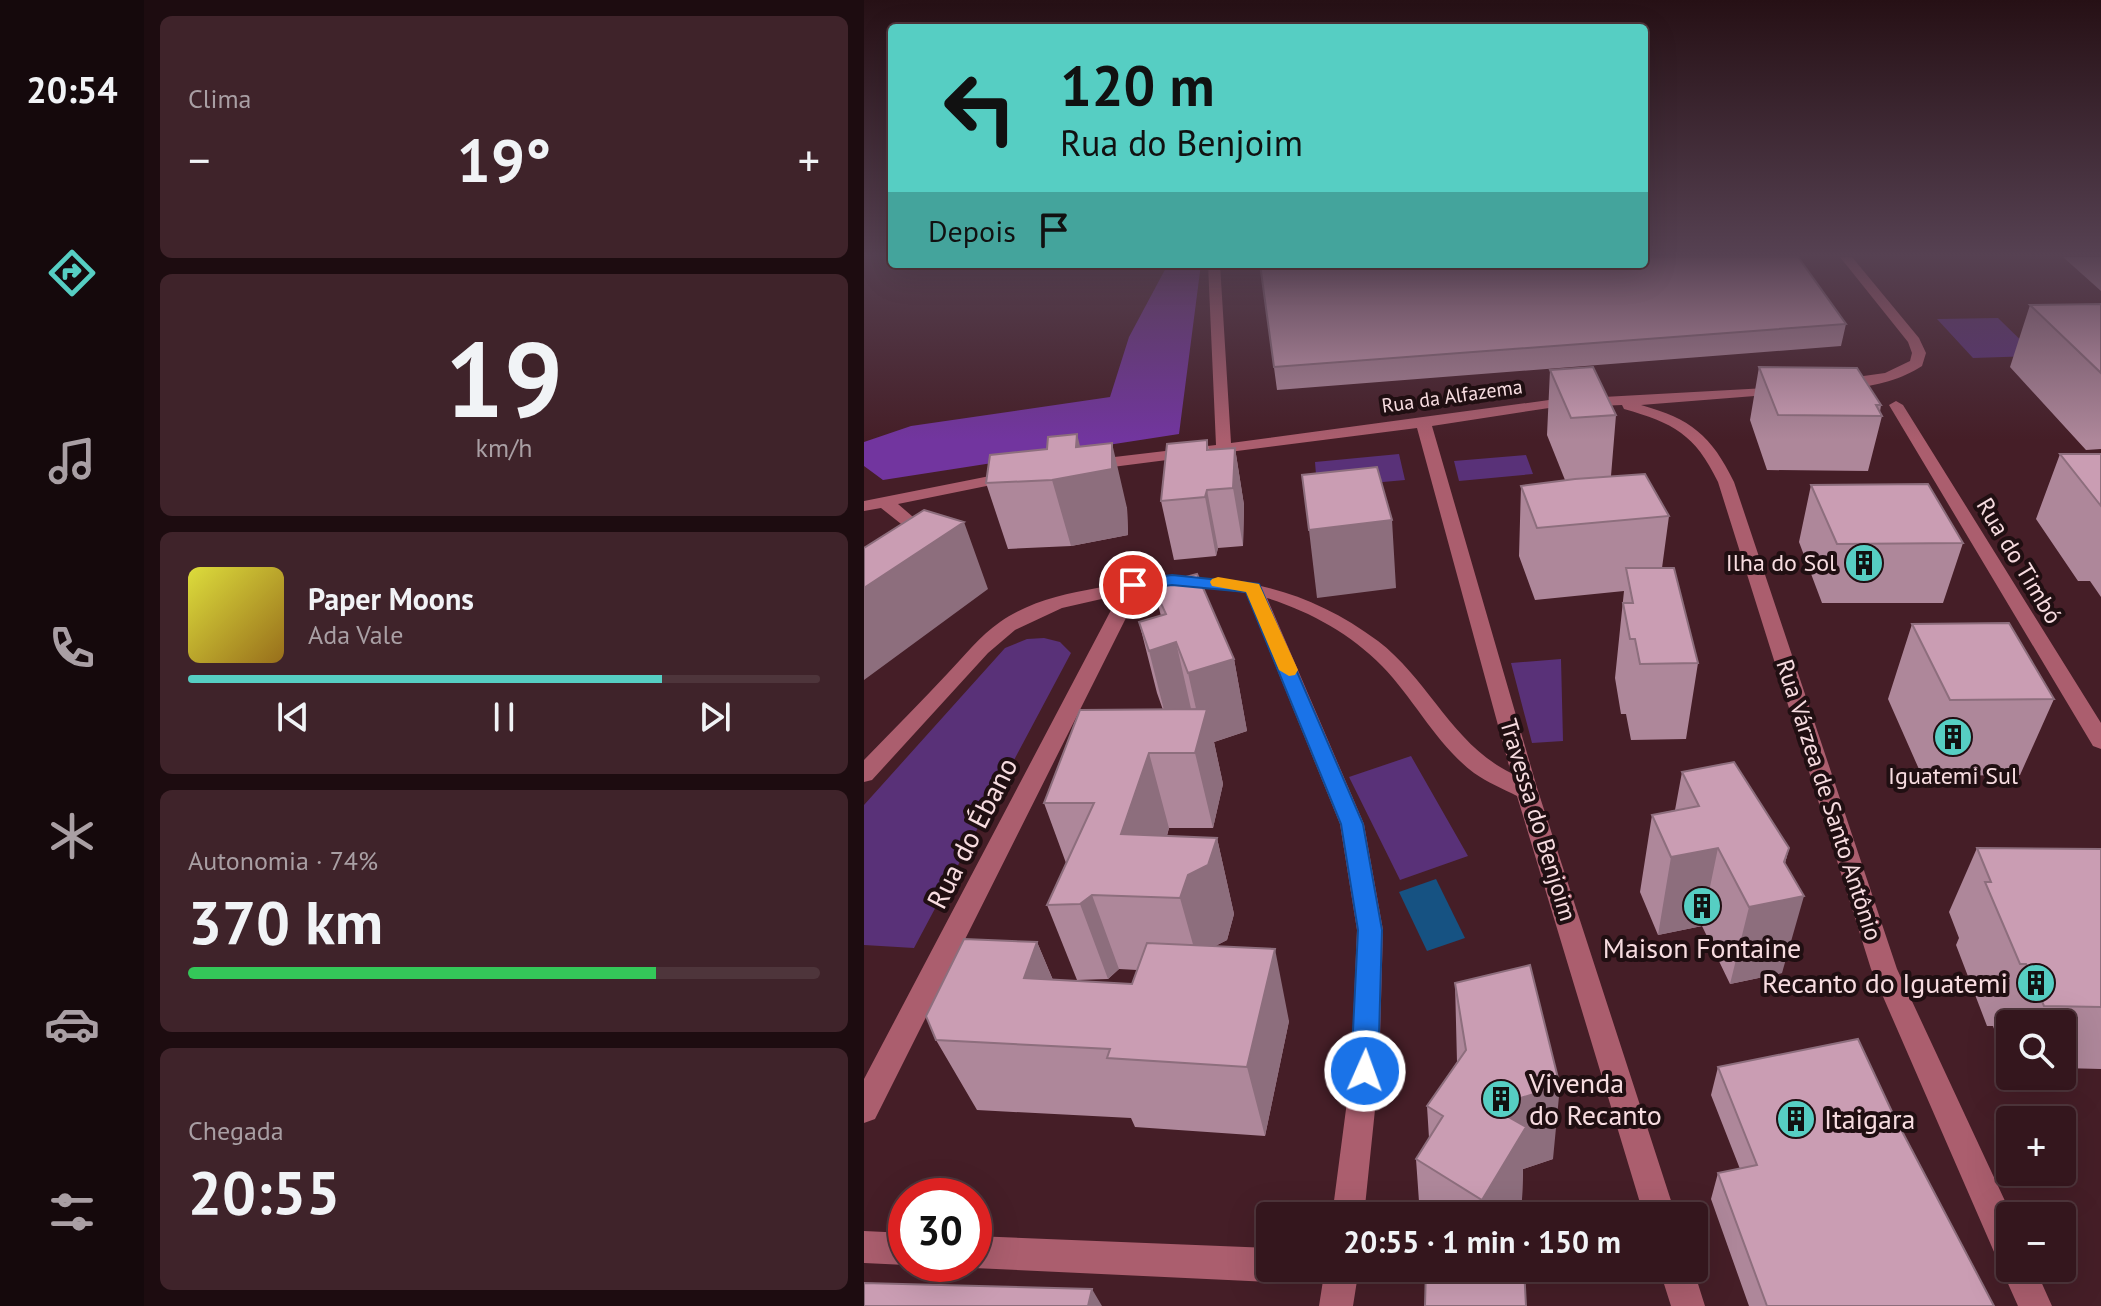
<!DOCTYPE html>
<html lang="pt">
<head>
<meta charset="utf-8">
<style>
  body { margin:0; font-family:"PT Sans",sans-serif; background:#3f232a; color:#f1f3f6; height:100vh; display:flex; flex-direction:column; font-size:30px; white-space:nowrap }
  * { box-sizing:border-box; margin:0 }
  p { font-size:26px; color:#a99fa4 }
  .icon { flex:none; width:44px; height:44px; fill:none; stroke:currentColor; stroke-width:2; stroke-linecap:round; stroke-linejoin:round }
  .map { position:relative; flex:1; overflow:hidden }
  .drawer { display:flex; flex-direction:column; gap:16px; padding:16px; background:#1d0c10; width:720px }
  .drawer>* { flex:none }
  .guide { position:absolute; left:24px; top:24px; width:760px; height:244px; border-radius:8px; box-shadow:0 8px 32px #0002,0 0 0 2px #4e353b; background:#56cec3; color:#111; overflow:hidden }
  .buttons { position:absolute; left:1132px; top:1010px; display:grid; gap:16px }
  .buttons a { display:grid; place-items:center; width:80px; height:80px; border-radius:8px; background:#34161d; box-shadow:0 8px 32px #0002,0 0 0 2px #4e353b; font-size:40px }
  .speed { position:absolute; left:24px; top:1178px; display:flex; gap:16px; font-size:40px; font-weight:700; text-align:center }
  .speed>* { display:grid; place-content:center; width:104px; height:104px; border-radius:50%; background:#34161d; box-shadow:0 8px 32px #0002,0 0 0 2px #4e353b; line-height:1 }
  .speed .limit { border:12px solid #d22; background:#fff; color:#111 }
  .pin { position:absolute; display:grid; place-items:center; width:68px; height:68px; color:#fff; margin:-34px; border:4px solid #fff; border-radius:50%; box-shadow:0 2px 8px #0007 }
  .me { position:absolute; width:88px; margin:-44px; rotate:2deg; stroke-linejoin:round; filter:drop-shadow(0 0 6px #0008) }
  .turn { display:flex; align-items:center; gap:28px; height:168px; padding:0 40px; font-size:36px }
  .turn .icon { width:104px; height:104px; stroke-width:2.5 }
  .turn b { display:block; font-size:56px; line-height:68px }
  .then { display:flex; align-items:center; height:76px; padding:0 40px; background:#0003; gap:16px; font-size:30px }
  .big { font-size:60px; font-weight:700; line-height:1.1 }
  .drawer .widget { flex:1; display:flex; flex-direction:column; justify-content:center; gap:12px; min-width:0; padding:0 28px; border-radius:12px; background:#3f232a }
  .drawer .dial { align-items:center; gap:0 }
  .dial b { font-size:104px; line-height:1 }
  .song { display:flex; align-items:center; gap:24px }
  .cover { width:96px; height:96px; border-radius:12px; background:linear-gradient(135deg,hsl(60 70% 55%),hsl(40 70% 35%)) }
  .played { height:8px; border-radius:4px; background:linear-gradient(90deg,#56cec3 75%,#4e353b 75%) }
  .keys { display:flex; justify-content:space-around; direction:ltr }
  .heat { display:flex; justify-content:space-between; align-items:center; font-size:44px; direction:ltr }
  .charge { height:12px; border-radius:6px; background:linear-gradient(90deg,#34c759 74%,#4e353b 0) }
  .trip { position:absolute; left:392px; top:1202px; width:452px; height:80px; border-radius:8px; background:#34161d; box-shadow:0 8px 32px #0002,0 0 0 2px #4e353b; font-weight:700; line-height:80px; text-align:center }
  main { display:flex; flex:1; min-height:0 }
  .tabs { display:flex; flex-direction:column; width:144px; justify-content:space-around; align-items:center; background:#15090c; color:#a99fa4 }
  .tabs .icon { width:56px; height:56px }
  .tabs .on { color:#56cec3 }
  .tabs b { font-size:36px; color:#f1f3f6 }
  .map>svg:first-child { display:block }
  .green { fill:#593178 }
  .forest { fill:#72359f }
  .water { fill:#165282 }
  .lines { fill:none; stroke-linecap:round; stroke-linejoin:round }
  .minor { fill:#ab5e6e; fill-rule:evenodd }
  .wall { fill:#ae879a }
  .shaded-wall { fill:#8d6e7d }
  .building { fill:#ca9db3; stroke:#8d6e7d; stroke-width:2 }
  .route { fill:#1a73e8; stroke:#114b97; stroke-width:2 }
  .slow { fill:#f59e0b }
  .labels { text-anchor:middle; stroke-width:8; stroke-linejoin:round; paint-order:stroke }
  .far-street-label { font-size:20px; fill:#f7dce0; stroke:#200f12 }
  .street-label { font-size:24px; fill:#f7dce0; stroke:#200f12 }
  .poi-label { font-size:24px; fill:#f7dce0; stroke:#200f12; text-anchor:end }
  .near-street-label { font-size:28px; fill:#f7dce0; stroke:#200f12 }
  .near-poi-label { font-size:28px; fill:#f7dce0; stroke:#200f12; text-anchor:start }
</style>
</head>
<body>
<main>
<nav class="tabs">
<b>20:54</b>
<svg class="icon on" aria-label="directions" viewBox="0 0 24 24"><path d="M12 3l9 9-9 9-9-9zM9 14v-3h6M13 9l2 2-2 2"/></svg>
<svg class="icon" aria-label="music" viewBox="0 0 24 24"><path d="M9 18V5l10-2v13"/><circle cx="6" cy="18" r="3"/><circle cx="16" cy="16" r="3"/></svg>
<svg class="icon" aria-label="phone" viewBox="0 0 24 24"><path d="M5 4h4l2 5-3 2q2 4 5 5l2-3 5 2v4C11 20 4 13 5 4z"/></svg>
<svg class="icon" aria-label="climate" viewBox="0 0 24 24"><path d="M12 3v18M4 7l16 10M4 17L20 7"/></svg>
<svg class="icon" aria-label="car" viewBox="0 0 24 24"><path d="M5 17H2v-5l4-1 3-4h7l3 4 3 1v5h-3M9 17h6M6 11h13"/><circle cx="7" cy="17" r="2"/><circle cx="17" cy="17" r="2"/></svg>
<svg class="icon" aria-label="filters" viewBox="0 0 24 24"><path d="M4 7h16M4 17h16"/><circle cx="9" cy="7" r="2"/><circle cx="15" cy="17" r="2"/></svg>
</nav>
<section class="drawer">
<div class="widget"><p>Clima</p>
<div class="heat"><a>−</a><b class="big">19°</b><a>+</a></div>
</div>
<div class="widget dial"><b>19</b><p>km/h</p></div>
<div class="widget">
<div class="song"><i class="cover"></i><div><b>Paper Moons</b><p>Ada Vale</p></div></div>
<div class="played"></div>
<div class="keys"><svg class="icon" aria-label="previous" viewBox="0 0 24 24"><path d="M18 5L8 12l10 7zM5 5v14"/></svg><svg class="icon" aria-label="pause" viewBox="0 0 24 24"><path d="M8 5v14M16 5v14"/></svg><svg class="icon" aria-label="next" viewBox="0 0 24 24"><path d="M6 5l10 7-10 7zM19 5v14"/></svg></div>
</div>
<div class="widget"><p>Autonomia · 74%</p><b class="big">370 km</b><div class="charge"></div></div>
<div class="widget"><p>Chegada</p><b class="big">20:55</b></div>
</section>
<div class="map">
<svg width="1237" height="1306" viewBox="0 0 1237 1306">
  <rect width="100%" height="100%" fill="#451e27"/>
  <!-- green -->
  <path class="green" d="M1134,318L1173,356L1109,358L1073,319Z
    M535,454L541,480L453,488L451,462Z
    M662,455L669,474L595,481L590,461Z
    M180,638L196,642L207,653L50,948L0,945V805L141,648L163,639Z
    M697,659L699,741L668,743L647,663Z
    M547,756L604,856L536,880L485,777Z"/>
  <!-- forest -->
  <path class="forest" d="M304,264H337L315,434L19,480L0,466V442L47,426L246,397L265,337Z"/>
  <!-- water -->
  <path class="water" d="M572,879L601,938L563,951L535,892Z"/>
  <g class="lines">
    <!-- minor -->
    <path class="minor" d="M976,257H988L1055,338L1062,353L1058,366C1035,381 999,391 971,386V380L1021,373L1046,361L1048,353L1044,342Z
      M344,264H356L367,443L685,400L921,387L923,390L916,394L777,405C827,419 847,435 870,482L1033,969L1148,1216L1146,1268H1171L1188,1306H1154L1137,1268L1140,1263L1134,1261L1007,969L854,482C831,434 809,423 760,409L758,405L685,408L568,426L674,791L812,1216H780L653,796C639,789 623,782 610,773C572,744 551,700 518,666C487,634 445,611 403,598L500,824L519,930L515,1071L500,1216H468L487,1071L493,930L476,824L382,593L376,592L340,588L275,592L11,1119L0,1123V1079L255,595L198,608L151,630L124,653L8,780L0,782V760C28,731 57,702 84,673C101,655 116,636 136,622C164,602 200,594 233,588C336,568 427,576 514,641C565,680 588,744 647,773L553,428L225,470L217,465L225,460L352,445Z
      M1032,401L1039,405L1237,723V749L1229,746L1025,405Z
      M146,472L154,477L152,480L34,504L63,529L65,543L62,547H50L46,531L17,508L0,511V501Z
      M0,1231L42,1233V1264H45L42,1265L0,1263Z
      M110,1236L406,1248V1268H421L418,1277L406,1282L110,1268L99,1264H110Z
      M461,1268H495L489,1306H455Z
      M795,1268H829L841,1306H807Z"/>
  </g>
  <!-- wall -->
  <path class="wall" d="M1199,257H1237V291Z
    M396,264L982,324L977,346L413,390Z
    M1237,304V449L1222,450L1146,367L1166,305Z
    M895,367L1017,405L1016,412L1018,416L1004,471L903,470L886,420Z
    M686,370L752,415L747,476L805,516L798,568L834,663L822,739L767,740L762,714H757L751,678L760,591L671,600L655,556L657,486L701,480L683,435Z
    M343,440L345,450L371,448L380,505L379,546L354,548L352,556L310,560L297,501Z
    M216,447L263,508L264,535L207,546L144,549L122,483Z
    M1196,454H1237V597L1226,581H1214L1172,519Z
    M947,485L1099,543L1079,603H958L935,542Z
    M289,586L370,659L383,731L350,742L359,784L349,828H305L303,836L353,838L370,914L363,940L351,946L425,1021L401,1136L271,1127L267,1118L113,1110L72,1040L173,942L189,980L268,984L273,970L255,969L244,979L213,980L183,905L202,863L180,803L299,710L293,693L275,622L297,616Z
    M1048,624L1190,699L1156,775L1058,776L1024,699Z
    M818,772L925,848L921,863L918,973L866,984L838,926L794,935L776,892L788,815L811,810Z
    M1113,848L1237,849V1069L1198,1068V1024H1146V1068H1144L1129,1026H1123L1092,945L1095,938L1085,912Z
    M591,983L689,1159L659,1169L658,1199L648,1216H556L552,1159L565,1138L563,1106L593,1062Z
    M854,1067L1030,1116L1130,1306H885L847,1199L854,1173L876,1169L847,1095Z"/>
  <!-- shaded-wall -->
  <path class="shaded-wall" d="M213,434L223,474L248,443L263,508L264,535L207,546L188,480L212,447Z
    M371,448L380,505L379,546L369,488Z
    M343,490L354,548L352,556L341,497Z
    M528,520L532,588L453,598L445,530Z
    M100,522L124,589L0,680V588Z
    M312,642L328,713L303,722L285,651Z
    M370,659L383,731L350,742L359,784L349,828L331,753L337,731L324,673Z
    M285,753L305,828L284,897L257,834Z
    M353,838L370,914L363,940L344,950L337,973L316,898L324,875Z
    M854,848L838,926L794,935L807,857Z
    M925,848L911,902L940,896L918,973L866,984L885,907L920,862Z
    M228,895L255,969L244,979L216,904Z
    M173,942L203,1014L160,978Z
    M411,949L425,1021L401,1136L383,1067Z
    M696,1086L689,1159L659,1169L658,1199L648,1216H618V1200L627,1107Z
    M228,1289L238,1306H224Z"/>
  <!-- building -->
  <path class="building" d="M780,257H934L982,324L410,367L396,264H780Z
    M1237,304V373L1166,305Z
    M729,367L752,415L707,418L686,370Z
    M895,367L993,368L1017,405H1012L1018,416L914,415Z
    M213,434L212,447L248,443V469L188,480L122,483L126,455L183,449L184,437Z
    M343,440V450L371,448L369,488L343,490L341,497L297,501L303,444Z
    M1196,454H1237V506Z
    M513,467L528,520L445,530L438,475Z
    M781,474L805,516L673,528L657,486L711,479Z
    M1064,484L1099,543L973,544L947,485Z
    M60,510L100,522L0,588V548Z
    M762,568H810L834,663L776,664L771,639H766L759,603H769Z
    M333,574L370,659L324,673L312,642L285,651L275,622L302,614L289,586Z
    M1145,623L1190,699L1086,700L1048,624Z
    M343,709L331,753H285L257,834L353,838L344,865L324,875L316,898L228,895L216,904L183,905L230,803H180L216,710Z
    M870,762L925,848L920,862L940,896L885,907L854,848L807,857L788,815L835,806L818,772Z
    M1113,848L1237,849V1007L1180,1006L1162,964H1156L1121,882H1127Z
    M100,939L173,942L160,978L268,984L283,943L411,949L383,1067L243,1058L246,1049L72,1040L62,1016Z
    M666,965L696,1086L627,1107L662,1127L618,1200L552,1159L579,1116L563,1106L602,1050L591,983Z
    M994,1039L1030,1116L1130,1306H903L854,1173L893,1165L854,1067Z
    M562,1268H660L662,1306H561Z
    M0,1283L228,1289L224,1306H0Z"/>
  <!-- sky -->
  <linearGradient id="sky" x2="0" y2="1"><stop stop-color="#261015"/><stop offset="0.58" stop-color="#564152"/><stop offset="1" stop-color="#564152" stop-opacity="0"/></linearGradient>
  <rect width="1237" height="440" fill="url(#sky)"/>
  <!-- route -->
  <path class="route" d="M308,575L395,584L499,824L518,930L514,1071L510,1080L501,1084L491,1080L487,1071L494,930L477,824L382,592L308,585L269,590L261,585L269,580Z"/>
  <!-- slow -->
  <path class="slow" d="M354,577L395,584L434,670L431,675L425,676L415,670L382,592L348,586L346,582L348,579Z"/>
  <!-- icons -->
  <defs>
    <g id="building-disc" transform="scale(2)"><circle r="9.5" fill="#56cec3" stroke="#200f12"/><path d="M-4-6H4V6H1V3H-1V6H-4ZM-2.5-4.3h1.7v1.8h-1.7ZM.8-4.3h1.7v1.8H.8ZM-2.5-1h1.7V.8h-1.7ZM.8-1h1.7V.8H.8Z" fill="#111"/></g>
  </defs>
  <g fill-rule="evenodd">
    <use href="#building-disc" x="1000" y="563"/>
    <use href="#building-disc" x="1089" y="737"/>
    <use href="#building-disc" x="838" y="906"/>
    <use href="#building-disc" x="1172" y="983"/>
    <use href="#building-disc" x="637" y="1099"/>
    <use href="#building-disc" x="932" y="1119"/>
  </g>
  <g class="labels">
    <!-- far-street labels -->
    <g class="far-street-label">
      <text transform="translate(588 396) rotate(-8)" y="7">Rua da Alfazema</text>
    </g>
    <!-- street labels -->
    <g class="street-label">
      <text transform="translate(1155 561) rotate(59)" y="8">Rua do Timbó</text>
      <text transform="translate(965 800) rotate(72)" y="8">Rua Várzea de Santo Antônio</text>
      <text transform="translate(674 820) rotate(73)" y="8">Travessa do Benjoim</text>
    </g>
    <!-- poi labels -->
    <g class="poi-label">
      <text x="972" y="571">Ilha do Sol</text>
      <text x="1089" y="784" text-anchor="middle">Iguatemi Sul</text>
    </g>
    <!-- near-street labels -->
    <g class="near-street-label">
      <text transform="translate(108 833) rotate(-63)" y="10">Rua do Ébano</text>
    </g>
    <!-- near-poi labels -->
    <g class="near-poi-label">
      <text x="838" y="958" text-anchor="middle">Maison Fontaine</text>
      <text x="1144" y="993" text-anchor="end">Recanto do Iguatemi</text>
      <text x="665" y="1093">Vivenda<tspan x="665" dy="32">do Recanto</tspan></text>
      <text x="960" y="1129">Itaigara</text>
    </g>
  </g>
</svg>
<div class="buttons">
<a><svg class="icon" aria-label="search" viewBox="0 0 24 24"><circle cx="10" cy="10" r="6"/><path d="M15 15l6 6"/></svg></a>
<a>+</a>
<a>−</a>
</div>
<div class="speed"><div class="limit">30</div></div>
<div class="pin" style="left:269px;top:585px;background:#d93025"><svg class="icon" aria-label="arrive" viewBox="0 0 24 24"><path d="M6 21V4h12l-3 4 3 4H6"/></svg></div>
<svg class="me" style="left:501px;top:1071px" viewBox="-20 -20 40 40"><circle r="17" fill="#1a73e8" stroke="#fff" stroke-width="3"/><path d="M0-11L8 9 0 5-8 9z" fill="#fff"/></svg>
<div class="trip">20:55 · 1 min · 150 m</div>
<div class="guide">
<div class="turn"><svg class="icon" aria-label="left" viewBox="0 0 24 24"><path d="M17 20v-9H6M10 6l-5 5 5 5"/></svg><div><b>120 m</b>Rua do Benjoim</div></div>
<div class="then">Depois<svg class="icon" aria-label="arrive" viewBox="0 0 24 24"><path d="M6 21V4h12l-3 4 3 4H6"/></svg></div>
</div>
</div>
</main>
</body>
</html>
